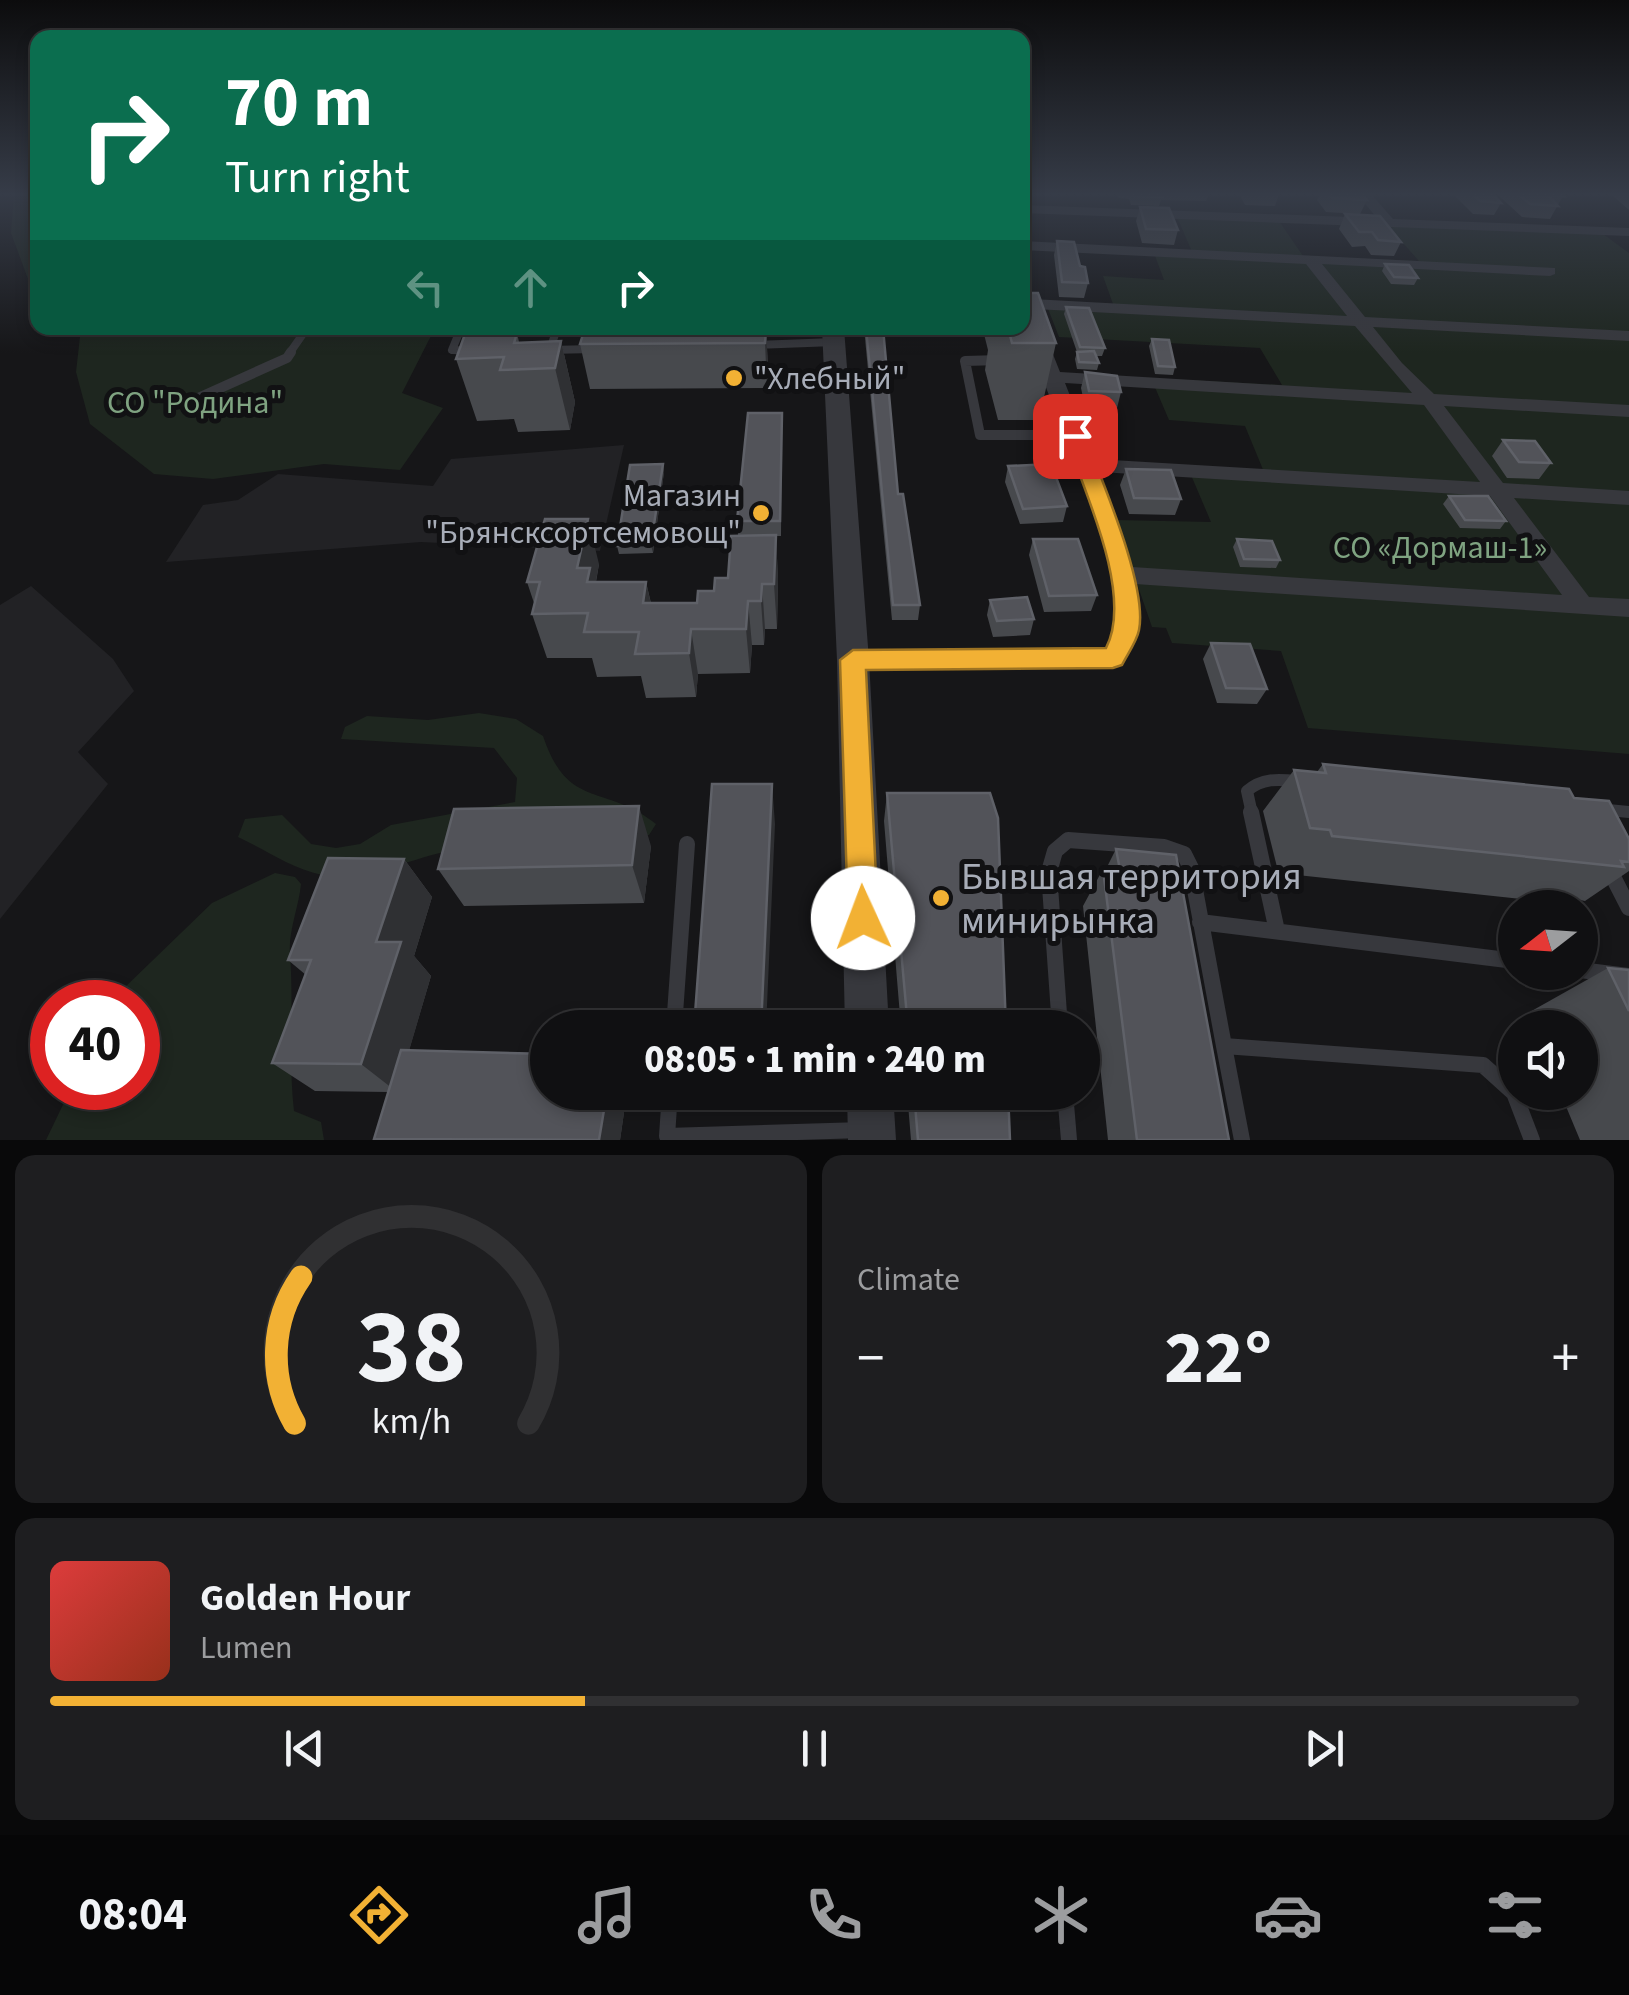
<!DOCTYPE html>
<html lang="en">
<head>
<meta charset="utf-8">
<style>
  body { margin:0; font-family:"Source Sans 3",sans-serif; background:#1e1e20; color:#f1f3f6; height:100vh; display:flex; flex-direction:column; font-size:38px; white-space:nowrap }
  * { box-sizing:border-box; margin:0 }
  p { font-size:32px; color:#9c9d9f }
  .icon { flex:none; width:55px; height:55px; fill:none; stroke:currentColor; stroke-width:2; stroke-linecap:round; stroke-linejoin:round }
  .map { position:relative; height:1140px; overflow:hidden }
  .drawer { display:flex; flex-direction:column; gap:15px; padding:15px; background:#09090a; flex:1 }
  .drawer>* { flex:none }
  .banner { position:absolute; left:30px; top:30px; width:1000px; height:305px; border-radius:20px; box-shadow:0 5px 15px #0003,0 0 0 2px #303032; background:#0b6e4f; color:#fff; overflow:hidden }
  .needle { width:65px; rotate:253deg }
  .controls { position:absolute; left:1498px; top:890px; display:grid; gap:20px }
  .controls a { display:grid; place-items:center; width:100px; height:100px; border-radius:50%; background:#101012; box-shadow:0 5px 15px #0003,0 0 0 2px #303032; font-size:50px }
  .speed { position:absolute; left:30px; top:980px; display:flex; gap:20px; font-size:50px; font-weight:700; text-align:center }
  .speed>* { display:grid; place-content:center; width:130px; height:130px; border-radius:50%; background:#101012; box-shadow:0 5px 15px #0003,0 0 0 2px #303032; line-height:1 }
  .speed .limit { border:15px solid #d22; background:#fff; color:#111 }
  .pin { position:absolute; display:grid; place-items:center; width:85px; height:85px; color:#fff; margin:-42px; border-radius:20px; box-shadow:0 5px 15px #0006 }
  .me { position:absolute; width:110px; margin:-55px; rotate:358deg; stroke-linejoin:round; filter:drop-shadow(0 0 8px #0008) }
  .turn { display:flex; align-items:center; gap:35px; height:210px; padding:0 30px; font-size:45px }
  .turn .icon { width:130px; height:130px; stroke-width:2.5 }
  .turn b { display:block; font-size:70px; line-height:85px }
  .lanes { display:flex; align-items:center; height:95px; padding:0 30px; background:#0003; justify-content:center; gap:50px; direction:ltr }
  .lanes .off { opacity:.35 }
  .big { font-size:75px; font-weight:800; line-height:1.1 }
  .drawer .tile { flex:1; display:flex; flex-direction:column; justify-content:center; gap:15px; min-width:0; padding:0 35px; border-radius:20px; background:#1e1e20 }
  .drawer .dial { align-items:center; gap:0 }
  .dial svg { height:260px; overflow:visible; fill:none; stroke:#303032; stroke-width:7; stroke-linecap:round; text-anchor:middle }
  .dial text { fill:#f1f3f6; stroke:none }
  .song { display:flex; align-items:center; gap:30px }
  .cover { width:120px; height:120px; border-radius:15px; background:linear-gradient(135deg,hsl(0 70% 55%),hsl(10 70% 35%)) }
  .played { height:10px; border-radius:5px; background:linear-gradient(90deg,#f2b134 35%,#303032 35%) }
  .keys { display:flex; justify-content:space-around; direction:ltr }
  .heat { display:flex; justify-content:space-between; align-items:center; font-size:55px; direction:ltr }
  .drawer .tiles { flex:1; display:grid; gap:15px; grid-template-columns:1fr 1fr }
  .tile:last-child { grid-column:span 2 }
  .trip { position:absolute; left:530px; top:1010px; width:570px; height:100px; border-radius:50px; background:#101012; box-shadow:0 5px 15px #0003,0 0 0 2px #303032; font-weight:800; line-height:100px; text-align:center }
  .tabs { display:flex; height:160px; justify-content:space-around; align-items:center; background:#060607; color:#9c9d9f }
  .tabs .icon { width:70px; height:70px }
  .tabs .selected { color:#f2b134 }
  .tabs b { font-size:45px; color:#f1f3f6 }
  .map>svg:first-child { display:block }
  .built { fill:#222225 }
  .green { fill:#1e261f }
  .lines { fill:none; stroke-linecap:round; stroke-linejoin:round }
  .service-far3 { stroke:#37383d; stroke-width:8 }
  .service-far2 { stroke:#37383d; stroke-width:10 }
  .service-far1 { stroke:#37383d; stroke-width:12 }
  .service { stroke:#37383d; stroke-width:16 }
  .minor { fill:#37383d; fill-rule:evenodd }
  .tertiary { fill:#37383d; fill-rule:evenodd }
  .wall { fill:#47494d }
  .shaded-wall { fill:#2f3033 }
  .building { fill:#525359; stroke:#5f6168; stroke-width:2.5 }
  .route { fill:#f2b134; stroke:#9d7322; stroke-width:2.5 }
  .poi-dot { fill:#f2b134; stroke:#111113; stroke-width:4 }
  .labels { text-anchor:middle; stroke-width:10; stroke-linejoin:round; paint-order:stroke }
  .poi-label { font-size:32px; fill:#a8adb8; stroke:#111113; text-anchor:start }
  .park-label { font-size:32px; fill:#7fa381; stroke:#111113 }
  .near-poi-label { font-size:38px; fill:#a8adb8; stroke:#111113; text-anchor:start }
</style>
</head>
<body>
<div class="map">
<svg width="1629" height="1140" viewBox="0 0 1629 1140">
  <rect width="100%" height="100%" fill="#161618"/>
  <!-- built -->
  <path class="built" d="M624,445L600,551L421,542L166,562L203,505L238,500L278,474L433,486L451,459Z
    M31,586L113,659L134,691L78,752L108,784L0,919V605Z"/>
  <!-- green -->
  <path class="green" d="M14,194H37V289L31,287L11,233Z
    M1177,217L1279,221L1303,256L1419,261L1388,226L1603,234L1629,253V754L1308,728L1281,651L1172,643L1166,628L1152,627L1115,520L1211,522L1188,468L1264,472L1245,426L1169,420L1151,378L1282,385L1260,348L1059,337L1045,301L1113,304L1103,276L1164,280L1154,253L1193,254Z
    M81,328H435L402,393L443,408L400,470L324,464L213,479L154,474L90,424L76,372Z
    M479,713L516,719L543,736C568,811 605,783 656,824L649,835C583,835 515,840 450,851C409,858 363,884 322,875C290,868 266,850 238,837L245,819L282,815L311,844L336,848L360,844L391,825L515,802L517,778L494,748L341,739L345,727L367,716L428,720Z
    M275,873L295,877L301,884C299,906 288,932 290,954C294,1006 288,1058 294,1111L321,1122L324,1140H46L71,1088H138V1002H113L121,991L212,903Z"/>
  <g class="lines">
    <!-- service-far3 -->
    <path class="service-far3" d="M461,328L452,350L475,351
      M753,345L834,342
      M548,350L595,349
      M550,350L557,328
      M289,354L307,328"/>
    <!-- service-far2 -->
    <path class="service-far2" d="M1000,360L965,361L980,435H1075
      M187,403L287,358L291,352"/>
    <!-- service-far1 -->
    <path class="service-far1" d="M1598,809L1629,812
      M1252,814L1247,791C1262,778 1278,779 1297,781"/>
    <!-- service -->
    <path class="service" d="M1251,812L1277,931
      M1608,867L1629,908
      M1200,922L1515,961
      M1580,970L1629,976
      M674,1028L687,844
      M1060,1028L1049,872L1055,851L1068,840L1164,847L1184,854L1191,868L1224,1046
      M670,1092L667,1136L863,1130
      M1065,1092L1069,1140
      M1242,1140L1224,1046L1483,1065L1514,1093L1532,1140"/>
    <!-- minor -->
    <path class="minor" d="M1357,194H1371L1393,219L1629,228V236L1022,213V205L1377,218Z
      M1022,241L1555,268V274L1550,276L1322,264L1365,317L1629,331V341L1373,327L1402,363L1434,394L1629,405V417L1444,406L1503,483L1629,491V505L1514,498L1589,597L1629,599V617L1135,584L1139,630L1122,665L1113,668L853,670L844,667L841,660L844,653L853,650L1106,648C1147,579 1039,395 1023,321C1021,312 1022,300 1022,290L1032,299L1347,316L1306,264L1022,250ZM1035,309L1355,326L1412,393L1060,372ZM1065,383L1424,405L1480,482L1095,459ZM1100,472L1490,496L1562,595L1132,567Z"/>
    <!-- tertiary -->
    <path class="tertiary" d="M822,328H844L869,660L889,1028H845L837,660Z
      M847,1092H893L896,1140H848Z"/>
  </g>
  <!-- wall -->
  <path class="wall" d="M1117,194H1209L1206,201L1161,200L1159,206L1131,205L1129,199L1119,198Z
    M1239,194H1279L1275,206L1245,205Z
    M1320,194H1362L1367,200L1360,214L1326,212L1317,200Z
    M1453,194H1493L1501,203L1494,215L1473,214Z
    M1497,194H1560L1563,196L1550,219L1522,217Z
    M1611,194H1629V210Z
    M1140,207L1178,230L1174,245L1142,243L1136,221Z
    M1345,214L1401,242L1394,256L1371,255L1365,246L1352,247L1339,229Z
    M1057,241L1080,266L1088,283L1084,298L1059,297L1054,255Z
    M1385,264L1418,278L1414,285L1391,284L1382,271Z
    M1066,307L1105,348L1102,356H1096L1099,363L1097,370L1077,369L1075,359L1077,352L1064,314Z
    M476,328H536L534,333H517L519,342L561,341L575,402L570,430L518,432L514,419L477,421L456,359L478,333Z
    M585,328H771H766L768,368L767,388L590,389L580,344Z
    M864,328H883L898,494L920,605L918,620H892Z
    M985,328H1022L1056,343L1039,420H998L985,370L988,350L984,334Z
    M1152,339L1175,367L1173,375L1155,374L1149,346Z
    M1085,372L1121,392L1117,408L1085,407L1081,388Z
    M782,413L781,536H776L778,580L777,629H765L764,645H752L750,673L698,674L696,697L646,698L641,676L597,677L592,658H547L532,614L534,603L527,582L599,564L596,582H646L651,603H697L714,591L728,578L738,535L737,521Z
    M1503,440L1551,463L1539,479L1507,478L1492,456Z
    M663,464L664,472L653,553L619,554L617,546Z
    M1008,466L1067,506L1063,522L1020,524L1005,482Z
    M1126,469L1181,499L1175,515L1129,514L1120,485Z
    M1449,496L1506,521L1500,529L1460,528L1443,504Z
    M1033,539L1097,595L1091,611L1044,612L1029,555Z
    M1237,539L1280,560L1276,568L1240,567L1233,547Z
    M990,600L1034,619L1030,635L993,637L987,615Z
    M1211,643L1267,689L1257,704L1217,703L1203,659Z
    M1323,764L1574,798L1629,839V871L1585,901L1575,899L1568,904L1297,875L1295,869L1277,867L1263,811L1294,770L1317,772Z
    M887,793L1006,1028H901L884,821Z
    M651,846L644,903L464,906L438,869Z
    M1116,849L1229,1140H1108L1083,906L1103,869H1106Z
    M404,859L432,897L414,956L431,976L409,1050L627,1092L620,1140H375L374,1139L388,1092L315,1091L272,1063L306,975L288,960Z
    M1608,968L1629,970V1140H1580L1560,1092H1580V1028H1534L1528,1013Z
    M907,1092H1008L1010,1140H911Z"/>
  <!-- shaded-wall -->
  <path class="shaded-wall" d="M766,328L768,368L767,388L765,343Z
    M561,341L575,402L570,430L555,368Z
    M663,464L664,472L653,553L651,545Z
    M588,519L599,564L595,586L602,613L577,568Z
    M776,535L778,580L777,629L774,584Z
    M646,582L656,627L643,603Z
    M762,584L765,629L764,645L761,601Z
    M748,601L752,645L750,673L746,629Z
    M691,629L698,674L696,697L689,653Z
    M772,784L775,824L766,1028H761Z
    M639,806L651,846L644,903L632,865Z
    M404,859L432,897L414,956L431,976L397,1092L361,1064L376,942Z
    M607,1092H627L620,1140H599Z"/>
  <!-- building -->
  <path class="building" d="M1132,194H1160L1162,197L1133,196Z
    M1329,194H1362L1367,200L1332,198Z
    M1472,194H1493L1501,203L1480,201Z
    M1518,194H1560L1563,196L1548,195L1558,206L1530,204Z
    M1140,207L1169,208L1178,230L1146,229Z
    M1345,214L1380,216L1401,242L1378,240L1372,232H1359Z
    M1057,241L1074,242L1080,266L1085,267L1088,283L1062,282Z
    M1385,264L1409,265L1418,278L1394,277Z
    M1022,293H1038L1056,343H1012L1008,328H1022Z
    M1066,307L1089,308L1105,348L1080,347Z
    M585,328H766L765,343L580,344Z
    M866,328H883L898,494H903L920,605H893Z
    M517,333L514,343L561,341L555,368L500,370L504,357L456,359L465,334Z
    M1152,339L1169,340L1175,367L1158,366Z
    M1094,351L1099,363L1079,362L1077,352Z
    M1085,372L1117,376L1121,392L1089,391Z
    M748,413H782L780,521H737Z
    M1503,440L1535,441L1551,463L1519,462Z
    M663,464L651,545L617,546L630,465Z
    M1051,464L1067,506L1023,509L1008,466Z
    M1126,469L1171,470L1181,499L1134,498Z
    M1449,496H1488L1506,521L1465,520Z
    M545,519H588L577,568H590L587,582H646L643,603H697L698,591H714L715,578H728L731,536L776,535L774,584H762L761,601H748L746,629H691L689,653L635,654L639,632H584L588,613L532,614L540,582H527Z
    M1033,539H1078L1097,595L1049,596Z
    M1237,539L1272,541L1280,560L1244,559Z
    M1027,597L1034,619L997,621L990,600Z
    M1211,643L1250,644L1267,689L1226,688Z
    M1323,764L1569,789L1574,798L1609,801L1629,839V862L1621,861L1624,867L1332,836L1330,830L1310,828L1294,770L1326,773Z
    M712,784H772L761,1028H694Z
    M887,793H990L998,818L1006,1028H908Z
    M639,806L632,865L438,869L454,809Z
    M1116,849L1176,855L1229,1140H1137L1103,869L1120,870Z
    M328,858L404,859L376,942H401L361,1064L272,1063L311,960H288Z
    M1608,968L1629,970V1011Z
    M401,1050L548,1054V1092H607L599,1140L374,1139Z
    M914,1092H1008L1010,1140H918Z"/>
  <!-- sky -->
  <linearGradient id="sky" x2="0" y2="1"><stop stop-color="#0c0c0d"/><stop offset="0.55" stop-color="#363c48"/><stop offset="1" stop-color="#363c48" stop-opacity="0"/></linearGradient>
  <rect width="1629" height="353" fill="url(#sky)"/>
  <!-- route -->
  <path class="route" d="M1075,429L1085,436C1101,479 1148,586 1139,630C1137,641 1127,655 1122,665L1113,668L866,670L878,918L874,928L863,933L852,928L848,918L840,660L853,650L1106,648C1134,595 1084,490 1065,436Z"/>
  <!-- markers -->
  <g class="poi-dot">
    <circle cx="734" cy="378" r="10"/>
    <circle cx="761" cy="513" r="10"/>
    <circle cx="941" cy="898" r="10"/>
  </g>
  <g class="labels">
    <!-- poi labels -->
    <g class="poi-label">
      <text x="754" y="389">"Хлебный"</text>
      <text x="741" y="506" text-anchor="end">Магазин<tspan x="741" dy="37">"Брянсксортсемовощ"</tspan></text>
    </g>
    <!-- park labels -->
    <g class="park-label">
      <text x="195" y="413">СО "Родина"</text>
      <text x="1440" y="558">СО «Дормаш-1»</text>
    </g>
    <!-- near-poi labels -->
    <g class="near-poi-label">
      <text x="961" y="889">Бывшая территория<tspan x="961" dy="44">минирынка</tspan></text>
    </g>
  </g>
</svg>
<div class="controls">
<a><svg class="needle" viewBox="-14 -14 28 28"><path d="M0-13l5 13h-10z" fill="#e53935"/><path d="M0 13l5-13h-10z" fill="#9c9d9f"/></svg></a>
<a><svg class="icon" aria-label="sound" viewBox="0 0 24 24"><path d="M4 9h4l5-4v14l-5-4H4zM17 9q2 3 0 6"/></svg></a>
</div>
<div class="speed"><div class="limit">40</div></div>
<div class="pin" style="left:1075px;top:436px;background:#d93025"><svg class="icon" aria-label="arrive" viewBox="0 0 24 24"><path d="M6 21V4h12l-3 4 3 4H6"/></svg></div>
<svg class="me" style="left:863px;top:918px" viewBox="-20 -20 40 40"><circle r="19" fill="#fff"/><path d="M0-13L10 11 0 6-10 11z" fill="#f2b134"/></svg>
<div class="trip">08:05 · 1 min · 240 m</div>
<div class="banner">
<div class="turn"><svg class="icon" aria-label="right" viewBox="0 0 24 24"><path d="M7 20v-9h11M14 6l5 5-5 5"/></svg><div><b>70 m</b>Turn right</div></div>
<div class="lanes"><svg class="icon off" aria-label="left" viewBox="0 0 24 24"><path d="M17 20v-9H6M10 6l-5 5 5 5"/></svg><svg class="icon off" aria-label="ahead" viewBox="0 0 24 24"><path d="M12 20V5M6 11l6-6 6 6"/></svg><svg class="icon" aria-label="right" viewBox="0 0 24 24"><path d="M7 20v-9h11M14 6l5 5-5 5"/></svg></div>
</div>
</div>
<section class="drawer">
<div class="tiles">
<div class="tile dial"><svg viewBox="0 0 100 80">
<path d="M14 69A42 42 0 1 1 86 69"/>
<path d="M14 69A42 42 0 0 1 16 24" stroke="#f2b134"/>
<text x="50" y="56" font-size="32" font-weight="700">38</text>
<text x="50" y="72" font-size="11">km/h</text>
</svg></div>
<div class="tile"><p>Climate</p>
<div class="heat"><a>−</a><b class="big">22°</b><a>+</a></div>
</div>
<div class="tile">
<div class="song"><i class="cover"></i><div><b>Golden Hour</b><p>Lumen</p></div></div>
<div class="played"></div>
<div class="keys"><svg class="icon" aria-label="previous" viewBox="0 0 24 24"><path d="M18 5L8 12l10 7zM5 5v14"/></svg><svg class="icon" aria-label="pause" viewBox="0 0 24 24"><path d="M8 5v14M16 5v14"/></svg><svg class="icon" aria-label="next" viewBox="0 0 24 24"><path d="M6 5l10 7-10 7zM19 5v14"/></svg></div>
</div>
</div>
</section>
<nav class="tabs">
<b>08:04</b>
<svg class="icon selected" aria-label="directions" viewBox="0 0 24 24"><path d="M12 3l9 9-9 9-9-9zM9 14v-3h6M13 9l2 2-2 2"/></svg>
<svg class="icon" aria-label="music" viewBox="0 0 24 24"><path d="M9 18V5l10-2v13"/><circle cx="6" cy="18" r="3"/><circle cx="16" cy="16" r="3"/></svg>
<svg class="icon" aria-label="phone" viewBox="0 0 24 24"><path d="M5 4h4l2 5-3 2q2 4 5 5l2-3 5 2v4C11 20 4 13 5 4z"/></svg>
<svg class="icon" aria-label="climate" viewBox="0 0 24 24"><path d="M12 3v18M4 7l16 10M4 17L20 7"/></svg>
<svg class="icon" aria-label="car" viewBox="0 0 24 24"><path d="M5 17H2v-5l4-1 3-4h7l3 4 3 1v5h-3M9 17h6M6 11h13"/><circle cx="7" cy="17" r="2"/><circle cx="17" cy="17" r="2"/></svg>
<svg class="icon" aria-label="filters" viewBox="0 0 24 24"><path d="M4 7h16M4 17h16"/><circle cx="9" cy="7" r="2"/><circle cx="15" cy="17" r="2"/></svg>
</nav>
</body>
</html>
